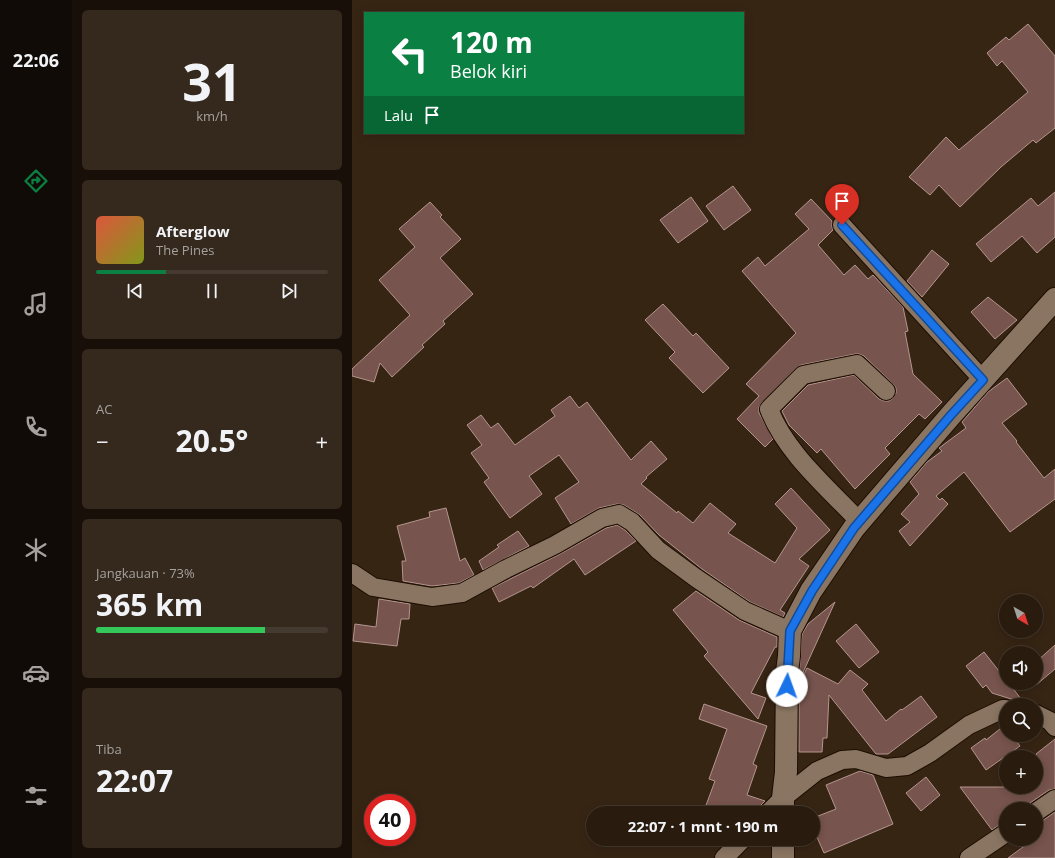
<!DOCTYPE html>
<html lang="id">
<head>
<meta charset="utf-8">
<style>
  body { margin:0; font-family:"Open Sans",sans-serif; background:#35291d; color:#f1f3f6; height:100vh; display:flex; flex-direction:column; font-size:15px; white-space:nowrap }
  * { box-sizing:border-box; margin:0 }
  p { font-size:13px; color:#a5a19e }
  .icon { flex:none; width:22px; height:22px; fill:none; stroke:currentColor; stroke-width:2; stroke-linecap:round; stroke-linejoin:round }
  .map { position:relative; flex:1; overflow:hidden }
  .sheet { display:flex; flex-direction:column; gap:10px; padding:10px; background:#170f08; width:280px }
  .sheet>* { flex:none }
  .hud { position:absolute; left:12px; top:12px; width:380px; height:122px; border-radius:0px; box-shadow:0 2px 10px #0003,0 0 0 1px #453a2f; background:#0b8043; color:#fff; overflow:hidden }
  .needle { width:26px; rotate:141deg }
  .controls { position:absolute; left:647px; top:594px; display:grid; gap:8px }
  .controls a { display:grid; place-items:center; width:44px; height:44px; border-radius:50%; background:#291c0f; box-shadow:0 2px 10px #0003,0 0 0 1px #453a2f; font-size:20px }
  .speed { position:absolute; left:12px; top:794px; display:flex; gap:8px; font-size:20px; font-weight:700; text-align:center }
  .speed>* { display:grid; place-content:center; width:52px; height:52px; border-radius:50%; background:#291c0f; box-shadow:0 2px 10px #0003,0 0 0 1px #453a2f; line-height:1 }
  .speed .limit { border:6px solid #d22; background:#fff; color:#111 }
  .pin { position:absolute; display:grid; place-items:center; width:34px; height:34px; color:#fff; margin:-41px -17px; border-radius:50% 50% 50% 0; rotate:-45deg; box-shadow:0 0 4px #0007 }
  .pin .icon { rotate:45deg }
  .me { position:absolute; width:44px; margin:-22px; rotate:3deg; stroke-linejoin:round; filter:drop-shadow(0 0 3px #0008) }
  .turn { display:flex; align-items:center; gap:14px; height:84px; padding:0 20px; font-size:18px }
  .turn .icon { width:52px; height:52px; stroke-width:2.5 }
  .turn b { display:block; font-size:28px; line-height:34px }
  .then { display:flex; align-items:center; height:38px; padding:0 20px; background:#0003; gap:8px; font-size:15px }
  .big { font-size:30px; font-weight:700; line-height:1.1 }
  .sheet .tile { flex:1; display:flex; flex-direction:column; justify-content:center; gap:6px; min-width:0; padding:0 14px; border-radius:6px; background:#35291d }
  .sheet .dial { align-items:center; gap:0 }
  .dial b { font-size:52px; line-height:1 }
  .song { display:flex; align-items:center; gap:12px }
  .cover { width:48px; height:48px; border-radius:6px; background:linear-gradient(135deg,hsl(10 70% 55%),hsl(70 70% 35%)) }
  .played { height:4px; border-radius:2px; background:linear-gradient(90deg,#0b8043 30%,#453a2f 30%) }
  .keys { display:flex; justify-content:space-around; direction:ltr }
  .heat { display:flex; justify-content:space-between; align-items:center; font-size:22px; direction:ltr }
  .charge { height:6px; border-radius:3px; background:linear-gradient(90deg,#34c759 73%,#453a2f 0) }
  .trip { position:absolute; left:234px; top:806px; width:234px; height:40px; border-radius:20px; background:#291c0f; box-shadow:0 2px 10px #0003,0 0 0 1px #453a2f; font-weight:700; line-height:40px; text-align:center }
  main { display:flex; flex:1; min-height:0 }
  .menu { display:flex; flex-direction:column; width:72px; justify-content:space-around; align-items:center; background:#100b06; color:#a5a19e }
  .menu .icon { width:28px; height:28px }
  .menu .selected { color:#0b8043 }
  .menu b { font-size:18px; color:#f1f3f6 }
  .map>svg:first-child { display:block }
  .building { fill:#77544d; stroke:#b4958f }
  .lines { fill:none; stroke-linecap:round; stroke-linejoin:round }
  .minor-casing { stroke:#1d0e01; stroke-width:20 }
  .tertiary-casing { stroke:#1d0e01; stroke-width:24 }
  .minor { stroke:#8a7562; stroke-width:18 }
  .tertiary { stroke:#8a7562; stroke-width:22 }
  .route-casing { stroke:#114b97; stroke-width:10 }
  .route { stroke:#1a73e8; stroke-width:7 }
</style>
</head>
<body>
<main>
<nav class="menu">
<b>22:06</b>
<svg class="icon selected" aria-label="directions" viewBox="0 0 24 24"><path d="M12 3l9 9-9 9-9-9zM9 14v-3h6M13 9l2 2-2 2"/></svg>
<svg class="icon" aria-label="music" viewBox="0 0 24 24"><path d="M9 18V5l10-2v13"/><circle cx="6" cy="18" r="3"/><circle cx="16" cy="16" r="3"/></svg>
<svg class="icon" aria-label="phone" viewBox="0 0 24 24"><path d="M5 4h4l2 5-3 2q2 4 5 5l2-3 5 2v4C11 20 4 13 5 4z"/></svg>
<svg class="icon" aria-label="climate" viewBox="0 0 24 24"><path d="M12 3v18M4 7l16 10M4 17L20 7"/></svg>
<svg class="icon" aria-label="car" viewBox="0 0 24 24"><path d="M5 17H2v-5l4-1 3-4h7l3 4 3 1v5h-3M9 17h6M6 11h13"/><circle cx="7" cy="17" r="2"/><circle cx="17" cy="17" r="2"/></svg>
<svg class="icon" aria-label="filters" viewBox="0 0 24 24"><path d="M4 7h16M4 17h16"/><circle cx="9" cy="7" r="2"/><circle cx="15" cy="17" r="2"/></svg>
</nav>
<section class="sheet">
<div class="tile dial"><b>31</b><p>km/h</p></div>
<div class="tile">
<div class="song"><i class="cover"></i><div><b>Afterglow</b><p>The Pines</p></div></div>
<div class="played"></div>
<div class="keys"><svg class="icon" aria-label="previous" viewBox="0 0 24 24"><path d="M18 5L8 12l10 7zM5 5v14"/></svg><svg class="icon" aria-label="pause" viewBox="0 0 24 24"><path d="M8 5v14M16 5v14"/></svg><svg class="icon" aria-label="next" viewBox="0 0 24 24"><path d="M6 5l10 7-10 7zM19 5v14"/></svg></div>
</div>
<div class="tile"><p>AC</p>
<div class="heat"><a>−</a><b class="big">20.5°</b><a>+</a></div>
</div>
<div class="tile"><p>Jangkauan · 73%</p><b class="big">365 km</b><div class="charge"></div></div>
<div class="tile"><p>Tiba</p><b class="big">22:07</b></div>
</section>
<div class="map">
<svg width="703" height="858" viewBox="0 0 703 858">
  <rect width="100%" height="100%" fill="#372514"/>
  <!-- building -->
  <path class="building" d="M676,24L703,56V128L684,143L681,140L649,167L608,207L587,185L578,195L557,177L594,137L607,150L676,92L650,61L645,66L635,53L654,37L657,40Z
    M381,186L399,210L372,230L354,206Z
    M703,192V237L685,253L670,236L639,262L624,244L679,198L686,206Z
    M339,197L356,221L326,243L308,220Z
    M459,199L480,221V227L481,230L466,245L492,275L503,265L516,279L521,275L551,307L556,331L553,332L561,374L590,402L573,419L567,414L533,448L538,454L503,489L469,449L465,453L437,425L430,411L456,385L502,375L527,399L532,401H537L541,398L544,393V388L541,384L512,356L507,354H503L449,365L444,368L410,402L407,407V413L421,439L413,447L385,419L407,396L394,384L444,333L390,271L406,257L413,266L457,229L443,214Z
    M78,202L90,215L88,217L109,239L88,258L121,294L91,321L93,324L70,345L72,347L40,377L28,363L22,382L0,376V369L58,315L27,280L63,247L47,229Z
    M580,250L597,264L570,297L555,281Z
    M636,297L665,320L643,339L619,312Z
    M311,304L341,336L344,333L377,368L351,393L317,358L323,352L293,320Z
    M655,378L675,404L650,423L665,441L664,442L692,478L703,469V499L658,532L612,472L584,496L588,500L590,498L596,504L558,546L547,531L558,522L549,514L567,494L558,482L575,462L590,451L587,448L614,428L610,422L636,392Z
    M218,396L227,408L235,402L279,460L299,441L315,459L294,477L295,478L289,484L325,513L326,511L341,523L358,503L384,524L376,533L423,563L445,528L423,504L439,488L478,530L447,559L457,566L428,610L433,613L431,617L398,602L350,569L307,535L288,515L272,505L265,504L247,508L219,524L203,498L227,482L207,455L177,476L190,494L158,518L132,482L137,478L119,453L130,445L115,425L129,415L139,428L146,423L163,445L203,416L199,410Z
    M94,508L108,561L113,558L122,575L107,583L80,586L51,581L50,561H54L45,526L78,517L77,512Z
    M265,525L273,530L284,541L233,575L222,559L181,588L179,586L147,602L140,588L208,554L254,528Z
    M166,531L177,546L131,570L127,561L147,547L145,545Z
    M344,591L387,620L425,637V647H423L399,693L414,698L406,719L352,656L356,652L321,610Z
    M27,599L58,604L57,619H49L45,646L1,641L3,624L24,627Z
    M483,602L448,679H447L450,634L456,624Z
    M504,624L527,652L507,668L484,641Z
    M703,645V669L684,685V662Z
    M632,652L654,680V683H657L672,703L640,693L634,685L631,688L614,666Z
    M455,668L486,684L498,670L516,684L510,690L534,721L549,709L550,710L569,696L585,717L536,754H524L477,695L475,738H471L470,752H447V684Z
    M352,704L415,726L401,764L405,766L395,795L413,801L408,806L406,813H366L353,808L363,781L357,779L375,729L347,719Z
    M653,725L654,735H660L668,746L634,770L619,748L633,738L634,740Z
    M703,739V789L697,790L678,803L674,809H654V820L640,830L608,787H684V754Z
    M508,771L521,775L541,824L472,853L461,828V818L484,809L474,785Z
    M574,777L588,795L569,811L554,793Z
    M703,812V858H656L682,839H684L686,836L684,833V822L690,821Z"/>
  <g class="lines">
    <!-- minor casing -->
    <g class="minor-casing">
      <path id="minor" d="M490,225L631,380
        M507,521C476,488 433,452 417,409L451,375L505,364L534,391
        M0,573L21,587L80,597L110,593L154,569L203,545L250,518L267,514L280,522L306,550L344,578L393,611L438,631
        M684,714L698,721L703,727
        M684,812L703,799
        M416,813L431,798L465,771L490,760L504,759L534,768L555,766L578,753L617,725L651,709H654
        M372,858L391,839
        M617,858L654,833"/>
    </g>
    <!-- tertiary casing -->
    <g class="tertiary-casing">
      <path id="tertiary" d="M431,813V798L434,772L435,672L437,656L438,631L459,591L502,528L599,415L703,299
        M431,839V858"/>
    </g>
    <!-- minor -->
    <use href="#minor" class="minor"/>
    <!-- tertiary -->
    <use href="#tertiary" class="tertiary"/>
  </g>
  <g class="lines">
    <!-- route casing -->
    <g class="route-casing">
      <path id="route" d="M435,686L438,631L460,591L502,528L599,415L631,380L490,225"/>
    </g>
    <!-- route -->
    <use href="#route" class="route"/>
  </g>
</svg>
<div class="controls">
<a><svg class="needle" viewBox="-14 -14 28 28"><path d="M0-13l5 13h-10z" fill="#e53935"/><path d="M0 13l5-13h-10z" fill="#a5a19e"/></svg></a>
<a><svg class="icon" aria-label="sound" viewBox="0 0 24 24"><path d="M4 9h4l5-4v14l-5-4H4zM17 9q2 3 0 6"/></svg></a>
<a><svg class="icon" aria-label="search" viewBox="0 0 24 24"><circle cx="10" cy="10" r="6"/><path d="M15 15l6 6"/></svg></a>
<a>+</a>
<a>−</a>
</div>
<div class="speed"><div class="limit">40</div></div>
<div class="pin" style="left:490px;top:225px;background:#d93025"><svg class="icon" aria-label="arrive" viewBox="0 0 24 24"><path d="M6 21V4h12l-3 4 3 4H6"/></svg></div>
<svg class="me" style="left:435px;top:686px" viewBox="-20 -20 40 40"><circle r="19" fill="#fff"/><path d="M0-13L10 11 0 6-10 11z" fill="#1a73e8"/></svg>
<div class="trip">22:07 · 1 mnt · 190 m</div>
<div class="hud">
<div class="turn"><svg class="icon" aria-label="left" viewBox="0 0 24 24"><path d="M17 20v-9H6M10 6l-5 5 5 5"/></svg><div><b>120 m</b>Belok kiri</div></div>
<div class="then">Lalu<svg class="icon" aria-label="arrive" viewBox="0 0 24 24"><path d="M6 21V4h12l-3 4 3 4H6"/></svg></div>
</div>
</div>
</main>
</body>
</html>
